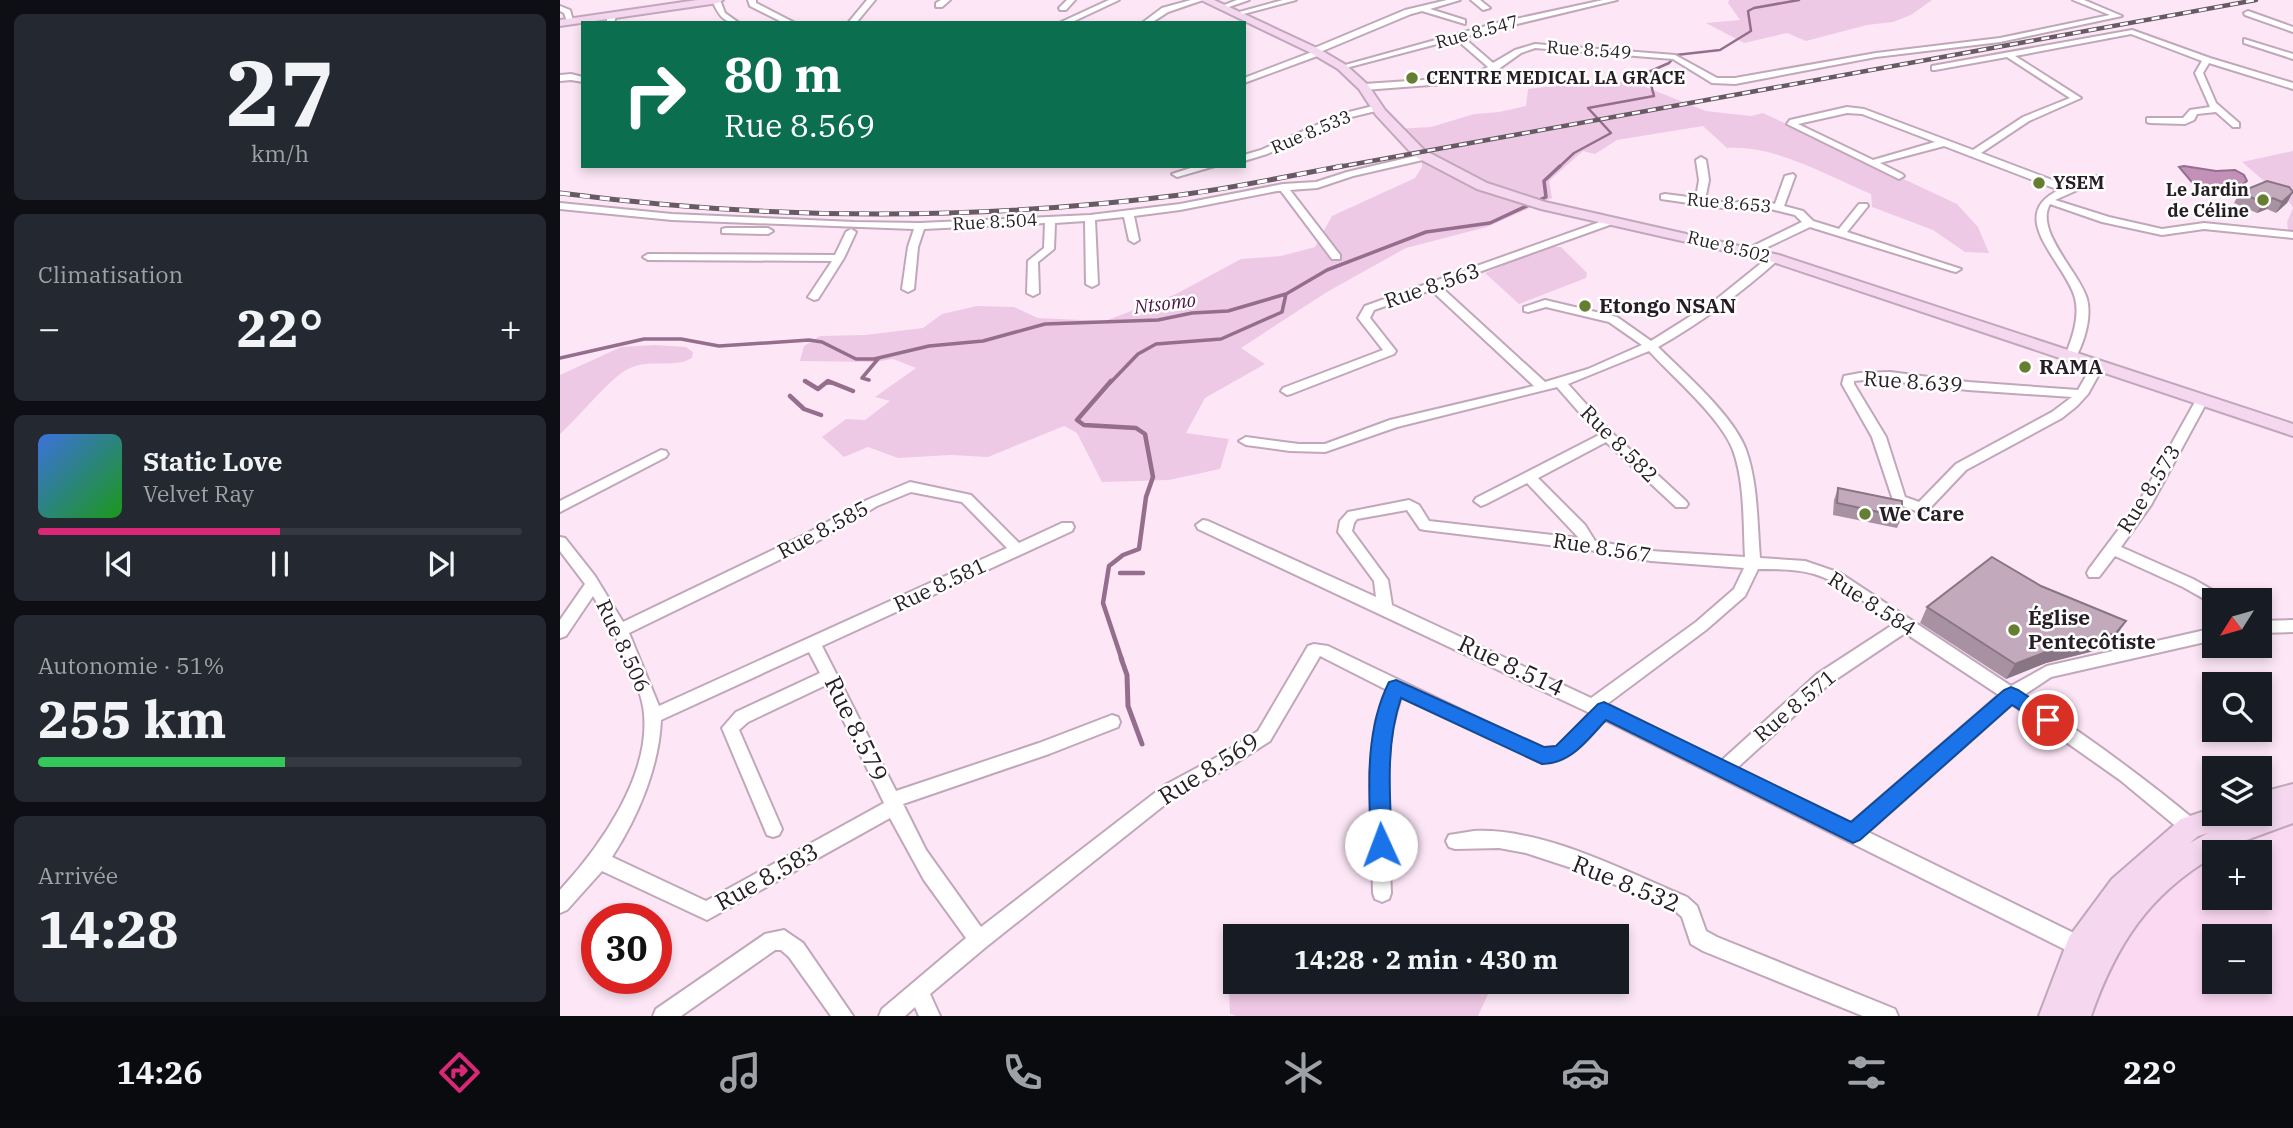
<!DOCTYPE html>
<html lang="fr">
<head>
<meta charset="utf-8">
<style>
  body { margin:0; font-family:"IBM Plex Serif",serif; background:#242831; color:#f1f3f6; height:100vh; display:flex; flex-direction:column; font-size:26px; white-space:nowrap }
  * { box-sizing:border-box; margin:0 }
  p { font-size:23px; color:#9ea1a6 }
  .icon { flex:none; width:38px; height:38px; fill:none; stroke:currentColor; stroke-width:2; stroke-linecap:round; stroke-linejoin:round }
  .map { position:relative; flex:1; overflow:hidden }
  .sheet { display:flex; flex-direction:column; gap:14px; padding:14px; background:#0d0f14; width:560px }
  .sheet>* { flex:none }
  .hud { position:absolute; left:21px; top:21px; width:665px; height:147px; border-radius:0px; box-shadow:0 4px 10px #0003; background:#0b6e4f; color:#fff; overflow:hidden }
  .needle { width:46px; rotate:233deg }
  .controls { position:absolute; left:1642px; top:588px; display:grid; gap:14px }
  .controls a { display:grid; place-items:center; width:70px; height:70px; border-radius:0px; background:#171b24; box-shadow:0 4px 10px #0003; font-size:35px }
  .speed { position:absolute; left:21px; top:903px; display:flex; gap:14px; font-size:35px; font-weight:700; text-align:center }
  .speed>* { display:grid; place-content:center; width:91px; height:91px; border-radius:50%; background:#171b24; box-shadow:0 4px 10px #0003; line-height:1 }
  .speed .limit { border:10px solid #d22; background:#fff; color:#111 }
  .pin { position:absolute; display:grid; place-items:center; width:60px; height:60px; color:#fff; margin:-30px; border:4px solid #fff; border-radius:50%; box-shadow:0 2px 7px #0007 }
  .me { position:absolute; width:77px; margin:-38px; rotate:358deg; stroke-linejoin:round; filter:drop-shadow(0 0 5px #0008) }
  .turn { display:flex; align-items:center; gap:24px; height:147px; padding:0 28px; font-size:32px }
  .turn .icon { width:91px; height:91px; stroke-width:2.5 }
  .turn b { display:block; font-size:49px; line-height:60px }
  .big { font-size:52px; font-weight:800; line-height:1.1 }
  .sheet .widget { flex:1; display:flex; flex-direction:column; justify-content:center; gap:10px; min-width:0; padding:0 24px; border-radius:10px; background:#242831 }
  .sheet .dial { align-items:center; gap:0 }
  .dial b { font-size:91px; line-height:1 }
  .song { display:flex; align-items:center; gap:21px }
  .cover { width:84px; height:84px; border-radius:10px; background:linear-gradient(135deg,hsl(220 70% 55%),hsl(120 70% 35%)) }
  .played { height:7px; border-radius:4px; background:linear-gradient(90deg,#db2777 50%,#363941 50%) }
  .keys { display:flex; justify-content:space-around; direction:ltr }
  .heat { display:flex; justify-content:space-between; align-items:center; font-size:38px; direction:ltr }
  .charge { height:10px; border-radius:5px; background:linear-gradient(90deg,#34c759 51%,#363941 0) }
  .trip { position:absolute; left:663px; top:924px; width:406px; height:70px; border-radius:0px; background:#171b24; box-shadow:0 4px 10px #0003; font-weight:800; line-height:70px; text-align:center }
  .menu { display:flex; height:112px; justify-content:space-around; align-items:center; background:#090b0e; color:#9ea1a6 }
  .menu .icon { width:49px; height:49px }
  .menu .active { color:#db2777 }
  .menu b { font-size:32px; color:#f1f3f6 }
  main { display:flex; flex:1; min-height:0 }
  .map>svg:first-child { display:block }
  .built { fill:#fbd9f2; fill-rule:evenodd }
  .green { fill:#eec9e5 }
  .water { fill:#c390b8; stroke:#946e8c; stroke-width:2 }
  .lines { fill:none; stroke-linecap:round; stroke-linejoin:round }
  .stream-far3 { stroke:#946e8c; stroke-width:2.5 }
  .stream-far2 { stroke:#946e8c; stroke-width:3.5 }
  .stream-far1 { stroke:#946e8c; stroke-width:4.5 }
  .stream { stroke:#946e8c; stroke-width:5 }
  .minor-casing { stroke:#c1a7ba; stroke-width:4 }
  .secondary-casing { stroke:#c1a7ba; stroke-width:4 }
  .minor { fill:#fff; fill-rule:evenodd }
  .secondary { fill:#f5d8f0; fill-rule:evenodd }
  .rail-far1-casing { stroke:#685a64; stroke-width:4.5 }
  .rail-casing { stroke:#685a64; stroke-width:5 }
  .rail-far1 { stroke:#fff; stroke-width:2.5; stroke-dasharray:8; stroke-linecap:butt }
  .rail { stroke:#fff; stroke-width:3.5; stroke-dasharray:10; stroke-linecap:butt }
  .wall { fill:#a891a2 }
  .shaded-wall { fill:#887684 }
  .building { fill:#c3a9bc; stroke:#887684; stroke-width:2 }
  .route { fill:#1a73e8; stroke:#114b97; stroke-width:2 }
  .poi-dot { fill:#657e31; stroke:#fff; stroke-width:2.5 }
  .labels { text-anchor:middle; stroke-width:5; stroke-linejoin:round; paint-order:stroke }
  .far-street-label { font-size:18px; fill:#271d24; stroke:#fff }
  .far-poi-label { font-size:18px; font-weight:bold; fill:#271d24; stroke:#fff; text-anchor:start }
  .far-water-label { font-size:19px; font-style:italic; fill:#4e1044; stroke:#fff }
  .street-label { font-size:21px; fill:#271d24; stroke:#fff }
  .poi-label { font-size:21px; font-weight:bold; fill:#271d24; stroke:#fff; text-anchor:start }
  .near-street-label { font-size:24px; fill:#271d24; stroke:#fff }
</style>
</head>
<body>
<main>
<section class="sheet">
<div class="widget dial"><b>27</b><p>km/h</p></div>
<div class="widget"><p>Climatisation</p>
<div class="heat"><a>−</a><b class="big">22°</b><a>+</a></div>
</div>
<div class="widget">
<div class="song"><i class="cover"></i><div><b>Static Love</b><p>Velvet Ray</p></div></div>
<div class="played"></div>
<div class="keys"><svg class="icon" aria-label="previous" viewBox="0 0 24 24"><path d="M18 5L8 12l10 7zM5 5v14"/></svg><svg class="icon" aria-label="pause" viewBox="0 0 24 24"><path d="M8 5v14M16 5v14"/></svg><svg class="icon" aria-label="next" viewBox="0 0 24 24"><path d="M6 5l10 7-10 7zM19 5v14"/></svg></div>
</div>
<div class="widget"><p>Autonomie · 51%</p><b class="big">255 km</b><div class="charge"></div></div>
<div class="widget"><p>Arrivée</p><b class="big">14:28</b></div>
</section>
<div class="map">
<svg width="1733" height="1016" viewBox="0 0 1733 1016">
  <rect width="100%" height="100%" fill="#fde7f7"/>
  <!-- built -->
  <path class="built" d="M1733,812V1016H1517L1525,989L1620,861ZM1654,852H1699V898H1654ZM1654,936H1699V982H1654Z"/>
  <!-- green -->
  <path class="green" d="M1169,0H1372L1351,15L1333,22L1307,25L1246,41L1227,33L1184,43L1146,23L1180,20L1168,3Z
    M1024,82H1073L1146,111L1191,116L1203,113L1397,204L1418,227L1429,253L1405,252L1373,230L1312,207L1311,194C1266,175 1216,145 1167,148L1143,126L1057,140L1035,154L1023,151L989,181L992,198L927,227L846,248L767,292L681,348L705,364L645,398L626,433L669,439L660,469L609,480L542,482L517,433L504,426L428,457L391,455L338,458L308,447L284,457L262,437L286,419L305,420L330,401L315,397L356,368L333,359L314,362L240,361L244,346L260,336L305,335L363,328L382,314L417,306L454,307L478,318L545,321L616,294L681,259L721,256L755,247L772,216L855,178L862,167V156L834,129L871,127L914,114L939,112L966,106L968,89Z
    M1733,151V232L1728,230L1727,222L1733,208L1731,204L1682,162Z
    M988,247H1001L1027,273L1026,278L959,304L925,273Z
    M95,345L126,347L133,352L132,358C113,369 89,358 68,369C51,377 17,419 0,434V375L61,347Z
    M676,982H924L929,992L918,1016H676L670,1014L669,988Z"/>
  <!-- water -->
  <path class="water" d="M1624,166L1656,171L1675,170L1684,175L1687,181L1679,187L1641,193L1619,167Z"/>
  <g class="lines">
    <!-- stream-far3 -->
    <path class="stream-far3" d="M998,168L1014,153L1051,133L1028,108L1094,96L1090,81L1084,74L1109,63L1116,55L1160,50L1191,31L1188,11L1194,8L1239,0"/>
    <!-- stream-far2 -->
    <path class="stream-far2" d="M0,358L84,339H121L159,346L249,340L262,342L296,359H314L369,346L423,341L485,324L598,320L632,313L668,311L726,294L767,270L866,232L930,223L986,197L984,181L1000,166
      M309,380L302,378L318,359
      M245,381L248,383
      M266,383H272
      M550,383L578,354L596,344L661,339L722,312L726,294"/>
    <!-- stream-far1 -->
    <path class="stream-far1" d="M245,381L258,389L268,381L293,391
      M551,381L517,420L524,425L576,428L585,434L593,477L586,497L579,549L563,555L549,566L543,603L562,660
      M230,396L244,409L261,415
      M560,573H583"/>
    <!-- stream -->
    <path class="stream" d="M561,658L567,675L568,706L582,744"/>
    <!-- minor casing -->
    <g class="minor-casing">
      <path id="minor" d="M152,0H160L165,13L179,23C163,23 158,14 152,0Z
        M188,0H196V3L235,23H224L190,6Z
        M307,0H315L296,23H288Z
        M381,0H390L382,7H376V3Z
        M507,0H515L506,10H500L499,8Z
        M549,0H559L510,23H499Z
        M631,0H643L608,12L591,23H582L602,8Z
        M677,0H689L663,9L659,7Z
        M723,0H736L676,16L672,14Z
        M887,0H900L870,9L905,20V24L862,11L851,14L760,52V55L684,83V78L752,52V49L845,10Z
        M911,0H920L930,8L923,10Z
        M1043,0H1057L903,37L933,63L955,50L975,44L1115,55L1157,78H1175L1316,53L1440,38L1550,15L1513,0H1524L1562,16L1440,42L1316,57L1175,84L1152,83L1113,59L975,48L961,53L937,70L910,82L804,90L800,87L804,84L909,77L928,67L896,39L782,69L778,67L937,23Z
        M0,6L10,10L14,24H8L4,13L0,11Z
        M1688,11L1733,27V32L1685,15L1684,13Z
        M49,14L56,16L54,23H46Z
        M1572,30L1650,58L1733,83V89L1649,63L1643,73L1656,103L1679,123V127H1673L1656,112L1637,114L1634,120L1625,124L1590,123L1587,122V118H1623L1630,110L1650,107L1635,73L1642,61L1571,34L1455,56L1521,98L1469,121L1421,153L1508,186L1534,176H1540V180L1495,200L1549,217L1602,229L1644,223L1733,232V238L1644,229L1602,235L1542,222L1490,204C1474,231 1520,273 1527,299C1532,318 1524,342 1515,359L1511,360L1505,356C1512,339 1520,317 1515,298C1506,263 1444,216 1499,190L1384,146L1320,163L1342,174L1344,176L1339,179L1227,124L1230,120L1287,107L1304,109L1413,150L1463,117L1510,98L1447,57L1375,70H1372V66ZM1287,113L1302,114L1375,142L1313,160L1238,124Z
        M1684,39L1733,54V59L1684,43Z
        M11,74L23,77V82L11,80L0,81V75Z
        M817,105L821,108L820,110L787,118L707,154L684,161V155L701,150L781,114Z
        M864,154L867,155V159L793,176L757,188L730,190L780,255V259H772L721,191H717L620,210L574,216L579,240L574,243L569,240L564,217L535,220L538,284L532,287L526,284L525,221L495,223L494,249L478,262L479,293L473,296L467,293L468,261L484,248L485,223L364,229L358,247L354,289L348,292L342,289L348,247L354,229L112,220L0,209V203L112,214L294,222L360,223L530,215L620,204L723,184L756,182L787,172Z
        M1141,157L1146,160L1149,180L1145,200L1170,203L1198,200L1215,204L1225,176L1233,174L1235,176L1224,206L1243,211L1253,221L1279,229L1299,204H1307L1308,206L1287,232L1401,269L1396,272L1392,271L1250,227L1195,253H1187V249L1242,222L1235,215L1198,206L1170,209L1101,199V195L1105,194L1136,198L1139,180L1136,160Z
        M637,166H655L617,177L612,174Z
        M1051,218L1056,221L1055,223L880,286L985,382L1028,369L1082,345L1049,322L986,307L968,312L964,311V307L985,300L1057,317L1091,341L1153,302L1210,256H1218V260C1181,293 1142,322 1098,347C1125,374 1173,415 1186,450C1198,484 1197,522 1200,558L1245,561L1280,573L1451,686L1487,666L1654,628V640L1491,677L1464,695C1524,734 1582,776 1636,821L1639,827L1636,833L1630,835L1624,833L1560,780L1452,704L1308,832L1526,939L1529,946L1526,953L1519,956L1512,953L1045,720C1026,739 1011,763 982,763L841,697C819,759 829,829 831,893L829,899L822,902L815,899L813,893L810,773L816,721L827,690L760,656L710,741L671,766L617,795L426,947L370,994L380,1016H359L355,1007L345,1016H319L322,1009L406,938L364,880L330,818L147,920L42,871L7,910L0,913V890C40,847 90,776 84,714C82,683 49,623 33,596L6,636L0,638V620L25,584L0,551V537L5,538L35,576L63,622L246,534L307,500L350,482L411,495L459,543L502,523H512L514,527L512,531L262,646L336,791L479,743L552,715L558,717L560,722L558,727L489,754L343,804L366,850L421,927L605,785L659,756L698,731L748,646L754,644L768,646L983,749L997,747L1030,713L638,529L636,525L643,520L648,521L816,597L814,581L778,532L780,521L788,512L849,500L859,505L869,521L1019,538L967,483L926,504L921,506L914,501L916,498L1039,435L997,387L837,427L765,452L730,451L686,445L679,441L686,437L739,444H765L830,420L974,386L871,290L814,310L810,318L836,351L834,354L731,394L727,395L721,391L723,388L823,350L798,318L805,306ZM1089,351C1113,377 1161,418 1173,450C1185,483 1183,522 1185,557L1091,551L1035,541L1025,525L978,478L1046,442L1116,507H1126L1128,504L1126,501L1052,433L1008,384ZM351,492L402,502L447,548L99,706L69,633L256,542L317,506ZM847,510L860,529L865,530L1030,550L1091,561L1184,568L1174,589L1136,622L1031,698L832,605L828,580L792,531L794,523L797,519ZM1198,569C1216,569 1236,569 1254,574C1284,583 1309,606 1334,624L1257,674L1161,761L1047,704L1146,630L1185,596ZM1345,633L1439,695L1291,823L1177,768L1269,684ZM249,652L260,673L176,712L162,728L207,835L213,837L219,835L222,829L179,730L188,722L266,685L324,803L146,901L52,857C78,817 99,767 101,720Z
        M166,228H208L213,231L208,234L162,233V229Z
        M291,229L296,232L284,258L258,299L254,300L248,297L272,261L88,260L83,257L88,254L275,255L286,232Z
        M1538,361L1544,365L1528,394L1517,406L1502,418L1406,470L1370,508L1359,512L1334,503L1312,437L1282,384L1284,376L1300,373L1330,372L1408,382L1518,390L1534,362ZM1314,379L1408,390L1512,397L1492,412L1396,464L1359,502L1345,497L1326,437L1294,384V381Z
        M1642,396L1648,400L1591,505L1561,547L1633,579L1663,596L1665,600H1654L1653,604L1623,587L1555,556L1539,577H1529L1527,573L1529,569L1579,502L1636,400Z
        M101,450L106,451L108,454L106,457L0,512V501Z
        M1733,620V632L1699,633V621Z
        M914,831C984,828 1062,870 1127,897L1137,906L1146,931L1157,937L1335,1009L1338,1016H1303L1143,951L1131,944L1122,917L1113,909L1027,873L966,853L939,848L895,849L889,847L886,841L889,835Z
        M224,930L243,943L293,1016H271L229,957L221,950H215L121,1016H93L96,1009L205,934Z"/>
    </g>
    <!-- secondary casing -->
    <g class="secondary-casing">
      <path id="secondary" d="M137,0H163L158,3L0,26V20Z
        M641,0H654L759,49L786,65L808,85L825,110L864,150L927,183L985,202L1219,255L1733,424V436L1210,261L981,209L917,189L854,156L816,115L799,89L778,69L751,53Z
        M1733,784V823L1654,852V856C1588,895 1556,945 1531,1016H1479L1509,937L1552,879L1621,819L1654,808V814H1683L1681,818L1699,814V793ZM1648,833L1630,843L1638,836Z"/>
    </g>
    <!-- minor -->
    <use href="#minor" class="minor"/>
    <!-- secondary -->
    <use href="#secondary" class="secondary"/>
    <!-- rail-far1 casing -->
    <g class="rail-far1-casing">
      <path id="rail-far1" d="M773,168L1696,0"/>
    </g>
    <!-- rail casing -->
    <g class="rail-casing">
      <path id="rail" d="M0,193C206,220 414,221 620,195C674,188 729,176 782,166"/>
    </g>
    <!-- rail-far1 -->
    <use href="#rail-far1" class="rail-far1"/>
    <!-- rail -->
    <use href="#rail" class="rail"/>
  </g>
  <!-- wall -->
  <path class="wall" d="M1680,192H1733L1727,203L1716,213L1707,209L1697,213L1674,203Z
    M1278,488L1342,517L1337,528L1273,515L1274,500Z
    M1481,586L1566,621L1556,636L1546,648L1486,663L1446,679L1360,623L1367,607Z"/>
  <!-- shaded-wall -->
  <path class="shaded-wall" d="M1733,192L1727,203L1716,213L1722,202Z
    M1713,198L1707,209L1697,213L1703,203Z
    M1566,621L1556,636L1546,648L1486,663L1446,679L1455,664Z"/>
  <!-- building -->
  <path class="building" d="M1707,181L1729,187L1733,192L1722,202L1713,198L1703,203L1680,192Z
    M1278,488L1342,501V517L1277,503Z
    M1432,557L1481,586L1566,621L1556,633L1496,648L1455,664L1367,607Z"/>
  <!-- route -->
  <path class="route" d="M836,680L984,747L996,746L1038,704L1044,702L1291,822L1444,690L1451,687L1458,690L1495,714L1498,720L1495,725L1488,727L1452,705L1300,840L1293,843L1046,720C1028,739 1011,764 982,764L841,698C825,745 830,796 832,845L828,852L821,854L814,852L811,845C809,791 804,732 829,682Z"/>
  <!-- markers -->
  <g class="poi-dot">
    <circle cx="852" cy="78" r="7"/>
    <circle cx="1479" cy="183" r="7"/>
    <circle cx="1703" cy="200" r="7"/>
    <circle cx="1025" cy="306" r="7"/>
    <circle cx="1465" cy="367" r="7"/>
    <circle cx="1305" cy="514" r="7"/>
    <circle cx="1454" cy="630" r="7"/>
  </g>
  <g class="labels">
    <!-- far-street labels -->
    <g class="far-street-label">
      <text transform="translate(917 32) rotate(-15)" y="6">Rue 8.547</text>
      <text transform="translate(1029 50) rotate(4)" y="6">Rue 8.549</text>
      <text transform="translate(751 132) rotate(-23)" y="6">Rue 8.533</text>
      <text transform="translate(1169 203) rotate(5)" y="6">Rue 8.653</text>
      <text transform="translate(435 222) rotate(-3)" y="6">Rue 8.504</text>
      <text transform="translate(1169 247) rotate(14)" y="6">Rue 8.502</text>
    </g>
    <!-- far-poi labels -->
    <g class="far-poi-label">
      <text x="866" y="84">CENTRE MEDICAL LA GRACE</text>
      <text x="1493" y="189">YSEM</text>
      <text x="1689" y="196" text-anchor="end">Le Jardin<tspan x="1689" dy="21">de Céline</tspan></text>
    </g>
    <!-- far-water labels -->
    <g class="far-water-label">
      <text transform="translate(605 303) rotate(-7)" y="7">Ntsomo</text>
    </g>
    <!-- street labels -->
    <g class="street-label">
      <text transform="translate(872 286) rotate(-19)" y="7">Rue 8.563</text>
      <text transform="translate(1353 382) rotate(4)" y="7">Rue 8.639</text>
      <text transform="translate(1059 444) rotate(45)" y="7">Rue 8.582</text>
      <text transform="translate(1589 489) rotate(-58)" y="7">Rue 8.573</text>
      <text transform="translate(263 530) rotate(-28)" y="7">Rue 8.585</text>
      <text transform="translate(1042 548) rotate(9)" y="7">Rue 8.567</text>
      <text transform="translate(380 585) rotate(-25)" y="7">Rue 8.581</text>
      <text transform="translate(1312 604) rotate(33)" y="7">Rue 8.584</text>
      <text transform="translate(63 646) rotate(65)" y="7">Rue 8.506</text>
      <text transform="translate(1235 706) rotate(-40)" y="7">Rue 8.571</text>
    </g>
    <!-- poi labels -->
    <g class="poi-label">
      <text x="1039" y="313">Etongo NSAN</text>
      <text x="1479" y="374">RAMA</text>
      <text x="1319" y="521">We Care</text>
      <text x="1468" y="625">Église<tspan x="1468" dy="24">Pentecôtiste</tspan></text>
    </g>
    <!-- near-street labels -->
    <g class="near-street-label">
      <text transform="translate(951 666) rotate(25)" y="8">Rue 8.514</text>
      <text transform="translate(296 729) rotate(64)" y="8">Rue 8.579</text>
      <text transform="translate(649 769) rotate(-32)" y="8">Rue 8.569</text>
      <text transform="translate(207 877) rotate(-29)" y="8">Rue 8.583</text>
      <text transform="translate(1066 884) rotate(22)" y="8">Rue 8.532</text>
    </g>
  </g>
</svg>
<div class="controls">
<a><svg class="needle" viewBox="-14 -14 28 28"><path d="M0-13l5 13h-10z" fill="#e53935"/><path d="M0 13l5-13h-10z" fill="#9ea1a6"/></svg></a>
<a><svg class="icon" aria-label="search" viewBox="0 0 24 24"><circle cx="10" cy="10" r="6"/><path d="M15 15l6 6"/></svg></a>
<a><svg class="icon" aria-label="layers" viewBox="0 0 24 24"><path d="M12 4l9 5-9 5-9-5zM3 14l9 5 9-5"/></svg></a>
<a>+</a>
<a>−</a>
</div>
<div class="speed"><div class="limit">30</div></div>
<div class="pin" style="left:1488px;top:720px;background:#d93025"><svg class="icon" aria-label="arrive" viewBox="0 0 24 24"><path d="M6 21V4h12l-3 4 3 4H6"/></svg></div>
<svg class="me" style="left:821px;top:845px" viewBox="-20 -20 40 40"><circle r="19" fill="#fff"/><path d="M0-13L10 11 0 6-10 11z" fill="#1a73e8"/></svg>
<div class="trip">14:28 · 2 min · 430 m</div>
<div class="hud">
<div class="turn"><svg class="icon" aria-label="right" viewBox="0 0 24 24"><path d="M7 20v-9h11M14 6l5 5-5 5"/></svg><div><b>80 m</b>Rue 8.569</div></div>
</div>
</div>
</main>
<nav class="menu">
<b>14:26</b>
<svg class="icon active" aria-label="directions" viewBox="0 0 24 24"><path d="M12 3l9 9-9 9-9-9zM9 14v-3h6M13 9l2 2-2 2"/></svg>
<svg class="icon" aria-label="music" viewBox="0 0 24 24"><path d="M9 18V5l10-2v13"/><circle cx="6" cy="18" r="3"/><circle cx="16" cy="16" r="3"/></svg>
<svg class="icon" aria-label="phone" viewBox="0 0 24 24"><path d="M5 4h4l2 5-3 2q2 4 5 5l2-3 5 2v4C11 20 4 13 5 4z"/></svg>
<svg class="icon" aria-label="climate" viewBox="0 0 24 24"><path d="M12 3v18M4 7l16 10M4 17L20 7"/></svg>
<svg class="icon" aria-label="car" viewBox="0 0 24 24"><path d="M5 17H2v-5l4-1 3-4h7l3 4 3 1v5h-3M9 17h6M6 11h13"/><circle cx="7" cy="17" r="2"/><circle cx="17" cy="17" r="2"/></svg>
<svg class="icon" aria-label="filters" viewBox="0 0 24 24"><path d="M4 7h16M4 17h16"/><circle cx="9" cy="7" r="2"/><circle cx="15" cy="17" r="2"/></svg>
<b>22°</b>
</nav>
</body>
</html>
